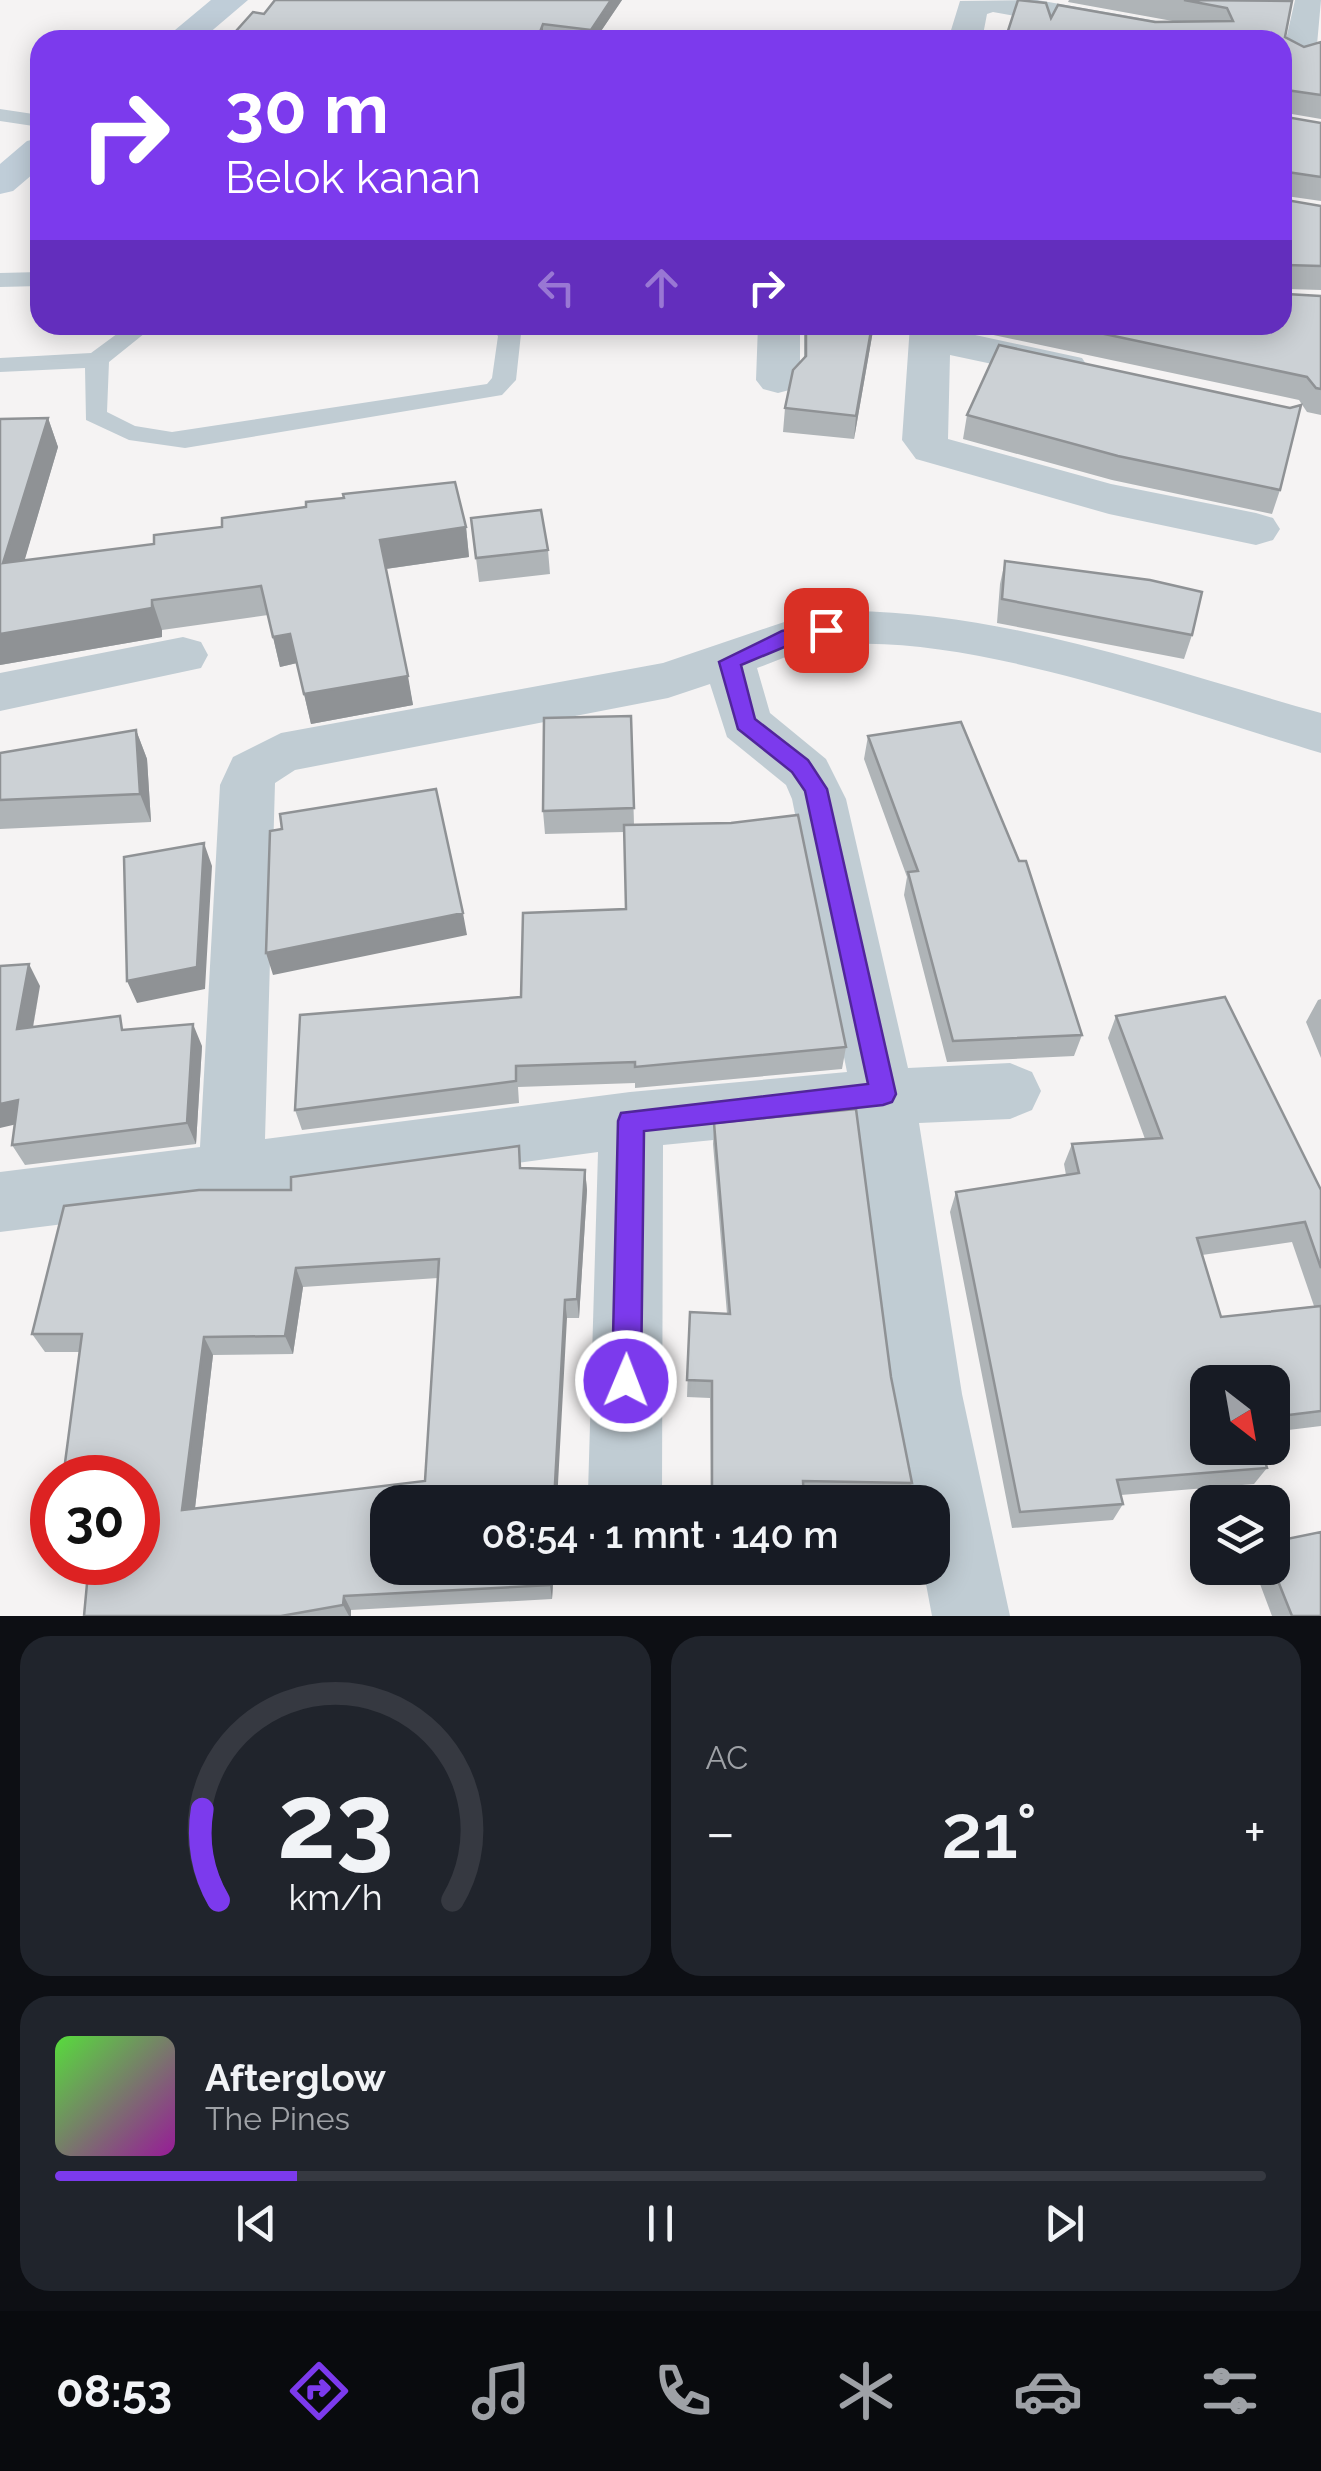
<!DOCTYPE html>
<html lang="id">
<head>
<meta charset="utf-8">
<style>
  body { margin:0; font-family:Raleway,sans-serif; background:#20242c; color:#f1f3f6; height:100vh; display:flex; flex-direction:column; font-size:38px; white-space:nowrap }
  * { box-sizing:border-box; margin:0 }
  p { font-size:32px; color:#9ea1a6 }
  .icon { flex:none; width:55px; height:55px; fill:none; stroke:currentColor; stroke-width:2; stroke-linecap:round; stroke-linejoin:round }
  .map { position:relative; height:1616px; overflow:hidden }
  .sheet { display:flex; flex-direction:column; gap:20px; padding:20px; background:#0d0f14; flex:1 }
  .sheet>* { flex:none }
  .banner { position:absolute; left:30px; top:30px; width:1262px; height:305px; border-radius:30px; box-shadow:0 5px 25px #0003; background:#7c3aed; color:#fff; overflow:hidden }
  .needle { width:65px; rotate:149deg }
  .controls { position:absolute; left:1190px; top:1365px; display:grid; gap:20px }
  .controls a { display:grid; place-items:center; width:100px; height:100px; border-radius:20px; background:#171b24; box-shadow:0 5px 25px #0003; font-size:50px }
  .speed { position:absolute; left:30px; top:1455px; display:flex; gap:20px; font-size:50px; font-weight:700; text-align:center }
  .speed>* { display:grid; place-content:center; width:130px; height:130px; border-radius:50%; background:#171b24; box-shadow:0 5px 25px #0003; line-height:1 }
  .speed .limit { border:15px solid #d22; background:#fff; color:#111 }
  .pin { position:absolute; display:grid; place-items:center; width:85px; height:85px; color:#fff; margin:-42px; border-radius:20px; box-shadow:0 5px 15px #0006 }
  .me { position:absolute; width:110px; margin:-55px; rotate:1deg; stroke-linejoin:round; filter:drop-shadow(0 0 8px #0008) }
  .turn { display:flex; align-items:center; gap:35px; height:210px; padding:0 30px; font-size:45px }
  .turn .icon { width:130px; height:130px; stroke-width:2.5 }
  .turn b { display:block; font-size:70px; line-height:85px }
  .lanes { display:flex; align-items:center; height:95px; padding:0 30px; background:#0003; justify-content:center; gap:50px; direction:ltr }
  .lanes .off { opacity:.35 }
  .big { font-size:75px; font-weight:600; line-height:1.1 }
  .sheet .card { flex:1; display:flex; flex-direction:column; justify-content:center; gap:15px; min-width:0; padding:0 35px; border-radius:30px; background:#20242c }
  .sheet .dial { align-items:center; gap:0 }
  .dial svg { height:260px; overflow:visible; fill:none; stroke:#363941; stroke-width:7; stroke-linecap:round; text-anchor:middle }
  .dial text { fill:#f1f3f6; stroke:none }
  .song { display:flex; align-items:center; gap:30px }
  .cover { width:120px; height:120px; border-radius:15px; background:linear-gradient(135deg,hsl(110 70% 55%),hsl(300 70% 35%)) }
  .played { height:10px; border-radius:5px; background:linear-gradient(90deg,#7c3aed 20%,#363941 20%) }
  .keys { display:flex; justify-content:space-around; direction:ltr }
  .heat { display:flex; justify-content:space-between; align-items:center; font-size:55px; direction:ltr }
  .sheet .tiles { flex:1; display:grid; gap:20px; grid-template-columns:1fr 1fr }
  .card:last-child { grid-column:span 2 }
  .trip { position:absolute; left:370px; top:1485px; width:580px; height:100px; border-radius:30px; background:#171b24; box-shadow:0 5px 25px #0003; font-weight:600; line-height:100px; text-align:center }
  .dock { display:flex; height:160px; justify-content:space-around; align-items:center; background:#090b0e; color:#9ea1a6 }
  .dock .icon { width:70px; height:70px }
  .dock .selected { color:#7c3aed }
  .dock b { font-size:45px; color:#f1f3f6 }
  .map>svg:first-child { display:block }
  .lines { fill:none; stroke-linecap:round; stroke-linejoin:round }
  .lane { fill:#c0ccd3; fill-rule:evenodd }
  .street { fill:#c0ccd3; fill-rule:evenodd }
  .secondary { fill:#bfcdd8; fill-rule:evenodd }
  .wall { fill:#afb4b7; fill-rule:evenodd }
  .shaded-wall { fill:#8f9295 }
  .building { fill:#ccd1d5; stroke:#8f9295; stroke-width:2.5; fill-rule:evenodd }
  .route { fill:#7c3aed; stroke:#51269a; stroke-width:2.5 }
</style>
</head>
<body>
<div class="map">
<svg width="1321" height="1616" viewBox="0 0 1321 1616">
  <rect width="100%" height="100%" fill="#f5f3f3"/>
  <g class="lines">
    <!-- lane -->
    <path class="lane" d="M0,109L40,115V127L0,121Z
      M40,272V286L0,287V273Z
      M129,325H155L109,362L107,412L135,426L172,432L487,384L492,378L498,336L488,325H513L521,334L516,380L502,395L185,448L129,440L86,420L85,368L0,372V358L91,353Z"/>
    <!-- street -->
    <path class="street" d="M1037,0L1208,30L1220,33L1225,40H1151L993,12L987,14L982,40H948L960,1Z
      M1295,0H1321L1316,56L1311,63L1299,66L1282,57Z
      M758,325H800V380L793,389L778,393L763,389L756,380Z
      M910,325H952V330L1082,358L1088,367L1082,376L1067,380L950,355L948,439L1111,484L1256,513L1273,518L1280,529L1273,540L1256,545L1109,514L916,459L902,440Z
      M850,611C1012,613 1166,670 1321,713V753C1192,715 935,618 808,650C791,654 774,662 757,668L770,713L826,759L846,799L908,1068L1010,1063L1032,1072L1041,1091L1032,1110L1010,1119L919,1123L962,1394L1010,1616H932L923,1568H932V1502H911L890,1394L856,1126L663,1145L662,1493L658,1502H592L588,1493L598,1152L248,1200L231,1207L223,1204L0,1232V1172L200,1147L220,785L233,757L281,733L663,663L805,615ZM710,684L727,737L786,785L792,799L847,1072L630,1092L265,1139L275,783L295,770L668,698Z
      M183,637L201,642L208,655L201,668L0,711V673Z"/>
    <!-- secondary -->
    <path class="secondary" d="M211,0H248L201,40H163Z
      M40,138V168L13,191L0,194V164L27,141Z"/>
  </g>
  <!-- wall -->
  <path class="wall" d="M275,0H622L595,40H228L264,14Z
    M1069,0H1288L1285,37L1304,47L1321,42V119L1286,113V117L1321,123V201L1286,196V200L1321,206V290L1287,289V294L1321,296V415L1307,412L1299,400L956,327L954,325H1282L1051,18L1178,22L1068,2Z
    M804,325H874L854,439L783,432L785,408L804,358Z
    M967,415L1280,490L1272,514L1112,480L963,439Z
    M48,418L58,447L24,561L466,527L469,557L386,569L413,705L311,724L297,663L280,667L268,615L162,630V637L0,665V419Z
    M471,518L548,550L550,574L479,582Z
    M1005,561L1192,635L1184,659L997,623L1000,584Z
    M631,716L634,825L846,1047L842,1069L635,1088V1083L518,1087L519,1103L302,1130L295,1110L521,997L626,909L624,832L545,834L543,811Z
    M136,730L147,759L151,822L0,829V753Z
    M868,736L1082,1035L1074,1056L947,1062L904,895L907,877L864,759Z
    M40,986L33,1027L126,1030L202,1046L196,1144L25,1165L12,1145Z
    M1321,999V1058L1306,1022L1318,1000Z
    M1116,1016L1321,1190V1426L1272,1432V1382H1208L1267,1468L1254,1484L1121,1495L1123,1504L1113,1520L1012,1528L950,1212L956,1192L1066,1175L1064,1164L1072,1144L1145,1139L1108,1038ZM1292,1242L1314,1306L1221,1317L1202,1255Z
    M714,1123L891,1377L912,1483L906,1499L803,1497L804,1502H711L710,1398L687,1397L690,1312L727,1314L713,1144Z
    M522,1168L585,1170L587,1190L579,1318H567L388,1568H554L552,1599L351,1610V1616H84L138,1562L79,1352H45L32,1334L291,1190ZM438,1278L425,1481L195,1508L213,1355L293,1354L303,1287Z
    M1254,1568H1272L1321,1616H1272Z"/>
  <!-- shaded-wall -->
  <path class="shaded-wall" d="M611,0H622L595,40H592L591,30Z
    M543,24V40H537Z
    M872,325H874L854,439L856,416Z
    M48,418L58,447L15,593L3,563Z
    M466,527L469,557L385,569L380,540Z
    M152,600L162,630V637L0,665V634Z
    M290,634L297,663L280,667L273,637Z
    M408,676L413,705L311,724L304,694Z
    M136,730L147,759L151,822L140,794Z
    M204,843L212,866L205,989L137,1003L127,981Z
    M463,913L467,935L273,975L266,953Z
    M29,964L40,986L29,1050L17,1029Z
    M193,1024L202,1046L196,1144L187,1123Z
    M18,1100L30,1121L0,1128V1104Z
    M585,1170L587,1190L579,1318L577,1299Z
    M296,1268L303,1287L293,1354L285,1336Z
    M565,1300L567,1318L557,1502H554Z
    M204,1337L213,1355L193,1525L182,1510Z
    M551,1568H554L552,1599L550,1585Z
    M344,1596L351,1610V1616H349L343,1605Z"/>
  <!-- building -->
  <path class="building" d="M275,0H611L591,30L543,24L537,40H228L253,12L264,14Z
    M1018,0L1046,3L1051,18L1058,5L1155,22L1233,21L1227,8L1184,0L1292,1L1285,37L1304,47L1321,42V95L1286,90V117L1321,123V177L1287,172L1286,200L1321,206V266L1287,265V294L1321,296V389L1316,388L1307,377L1062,325H1282V40H1005Z
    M806,325H872L856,416L785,408L793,370L806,356Z
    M999,345L1290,408L1301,405L1280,490L1118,456L967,415Z
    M48,418L3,563L154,544V535L222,527V518L306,507V502L344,498L343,494L455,482L466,527L380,540L408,676L304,694L290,634L273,637L261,586L152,600V608L0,634V419Z
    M541,510L548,550L476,558L471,518Z
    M1005,561L1150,580L1202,592L1192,635L1002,599Z
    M631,716L634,808L543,811L544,718Z
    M961,722L1019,861H1026L1082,1035L953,1041L908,872L918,871L868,736Z
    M136,730L140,794L0,800V753Z
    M436,789L463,913L266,953L270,831L282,829L280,814Z
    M798,815L846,1047L635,1067V1062L516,1066V1081L295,1110L300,1015L521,997L523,913L626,909L624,825L731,823Z
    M204,843L197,967L127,981L124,857Z
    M29,964L17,1029L120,1016L122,1030L193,1024L187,1123L12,1145L18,1100L0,1104V966Z
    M1225,997L1321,1190V1268L1305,1222L1197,1238L1221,1317L1321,1306V1411L1272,1417V1382H1208V1448H1261L1267,1468L1117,1480L1123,1504L1020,1512L956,1192L1079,1173L1072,1144L1162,1138L1116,1016Z
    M856,1109L891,1377L912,1483L803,1481L804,1502L712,1500V1381L687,1380L690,1312L730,1314L714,1123Z
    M519,1146L520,1168L585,1170L577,1299L565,1300L554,1502H388V1568H551L550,1585L344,1596L343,1605L281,1616H84L89,1562H138V1478H63L82,1334H32L64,1206L199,1190H291V1177ZM439,1259L425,1481L182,1510L204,1337L285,1336L296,1268Z
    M1321,1532V1616H1292L1272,1566V1542Z"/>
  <!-- route -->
  <path class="route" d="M826,623L837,630L834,635L794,643L741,665L755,719L808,760L827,789L896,1094L892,1102L883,1105L644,1131L641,1381L637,1391L626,1396L616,1391L612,1381L618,1121L621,1113L868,1084L805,791L792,772L738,729L719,662L782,631Z"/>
</svg>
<div class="controls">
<a><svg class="needle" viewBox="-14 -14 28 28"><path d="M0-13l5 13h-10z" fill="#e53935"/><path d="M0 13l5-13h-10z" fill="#9ea1a6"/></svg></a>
<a><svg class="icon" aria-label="layers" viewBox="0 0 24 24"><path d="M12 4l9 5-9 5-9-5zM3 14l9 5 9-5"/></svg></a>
</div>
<div class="speed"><div class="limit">30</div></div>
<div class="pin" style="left:826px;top:630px;background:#d93025"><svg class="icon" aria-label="arrive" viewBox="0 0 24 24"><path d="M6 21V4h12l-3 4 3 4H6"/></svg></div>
<svg class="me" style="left:626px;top:1381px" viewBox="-20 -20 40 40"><circle r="17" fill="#7c3aed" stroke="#fff" stroke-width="3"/><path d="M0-11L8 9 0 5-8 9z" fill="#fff"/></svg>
<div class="trip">08:54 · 1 mnt · 140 m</div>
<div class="banner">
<div class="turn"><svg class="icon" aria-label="right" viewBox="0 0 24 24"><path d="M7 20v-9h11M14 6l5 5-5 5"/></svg><div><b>30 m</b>Belok kanan</div></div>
<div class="lanes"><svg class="icon off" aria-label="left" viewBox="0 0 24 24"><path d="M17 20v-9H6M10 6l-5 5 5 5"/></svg><svg class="icon off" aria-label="ahead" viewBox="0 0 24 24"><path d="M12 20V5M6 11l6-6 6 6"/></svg><svg class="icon" aria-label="right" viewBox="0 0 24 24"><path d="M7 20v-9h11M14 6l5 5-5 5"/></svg></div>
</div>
</div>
<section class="sheet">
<div class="tiles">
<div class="card dial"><svg viewBox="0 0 100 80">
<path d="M14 69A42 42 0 1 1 86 69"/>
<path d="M14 69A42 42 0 0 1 9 41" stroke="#7c3aed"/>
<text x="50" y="56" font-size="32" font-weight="700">23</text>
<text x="50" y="72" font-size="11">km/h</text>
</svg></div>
<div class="card"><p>AC</p>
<div class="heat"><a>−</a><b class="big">21°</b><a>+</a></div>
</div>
<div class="card">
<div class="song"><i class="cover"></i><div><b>Afterglow</b><p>The Pines</p></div></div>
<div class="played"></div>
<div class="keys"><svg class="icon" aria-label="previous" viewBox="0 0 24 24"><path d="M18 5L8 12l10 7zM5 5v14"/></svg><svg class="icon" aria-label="pause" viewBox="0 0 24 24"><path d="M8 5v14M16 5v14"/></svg><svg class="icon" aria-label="next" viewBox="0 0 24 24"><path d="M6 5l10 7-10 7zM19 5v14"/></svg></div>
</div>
</div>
</section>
<nav class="dock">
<b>08:53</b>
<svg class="icon selected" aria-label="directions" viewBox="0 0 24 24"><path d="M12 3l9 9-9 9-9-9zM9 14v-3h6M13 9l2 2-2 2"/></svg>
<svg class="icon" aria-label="music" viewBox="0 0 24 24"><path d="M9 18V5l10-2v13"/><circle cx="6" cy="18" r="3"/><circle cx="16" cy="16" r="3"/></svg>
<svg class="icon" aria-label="phone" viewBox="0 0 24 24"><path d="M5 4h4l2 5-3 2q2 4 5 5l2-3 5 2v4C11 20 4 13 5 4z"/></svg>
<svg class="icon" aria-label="climate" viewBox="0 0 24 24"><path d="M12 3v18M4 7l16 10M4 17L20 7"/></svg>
<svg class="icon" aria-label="car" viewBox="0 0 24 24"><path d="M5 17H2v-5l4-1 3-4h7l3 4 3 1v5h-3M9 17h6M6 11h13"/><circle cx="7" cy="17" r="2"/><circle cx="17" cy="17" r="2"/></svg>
<svg class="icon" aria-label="filters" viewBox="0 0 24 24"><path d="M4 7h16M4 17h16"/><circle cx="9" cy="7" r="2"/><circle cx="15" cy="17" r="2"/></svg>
</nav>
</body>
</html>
